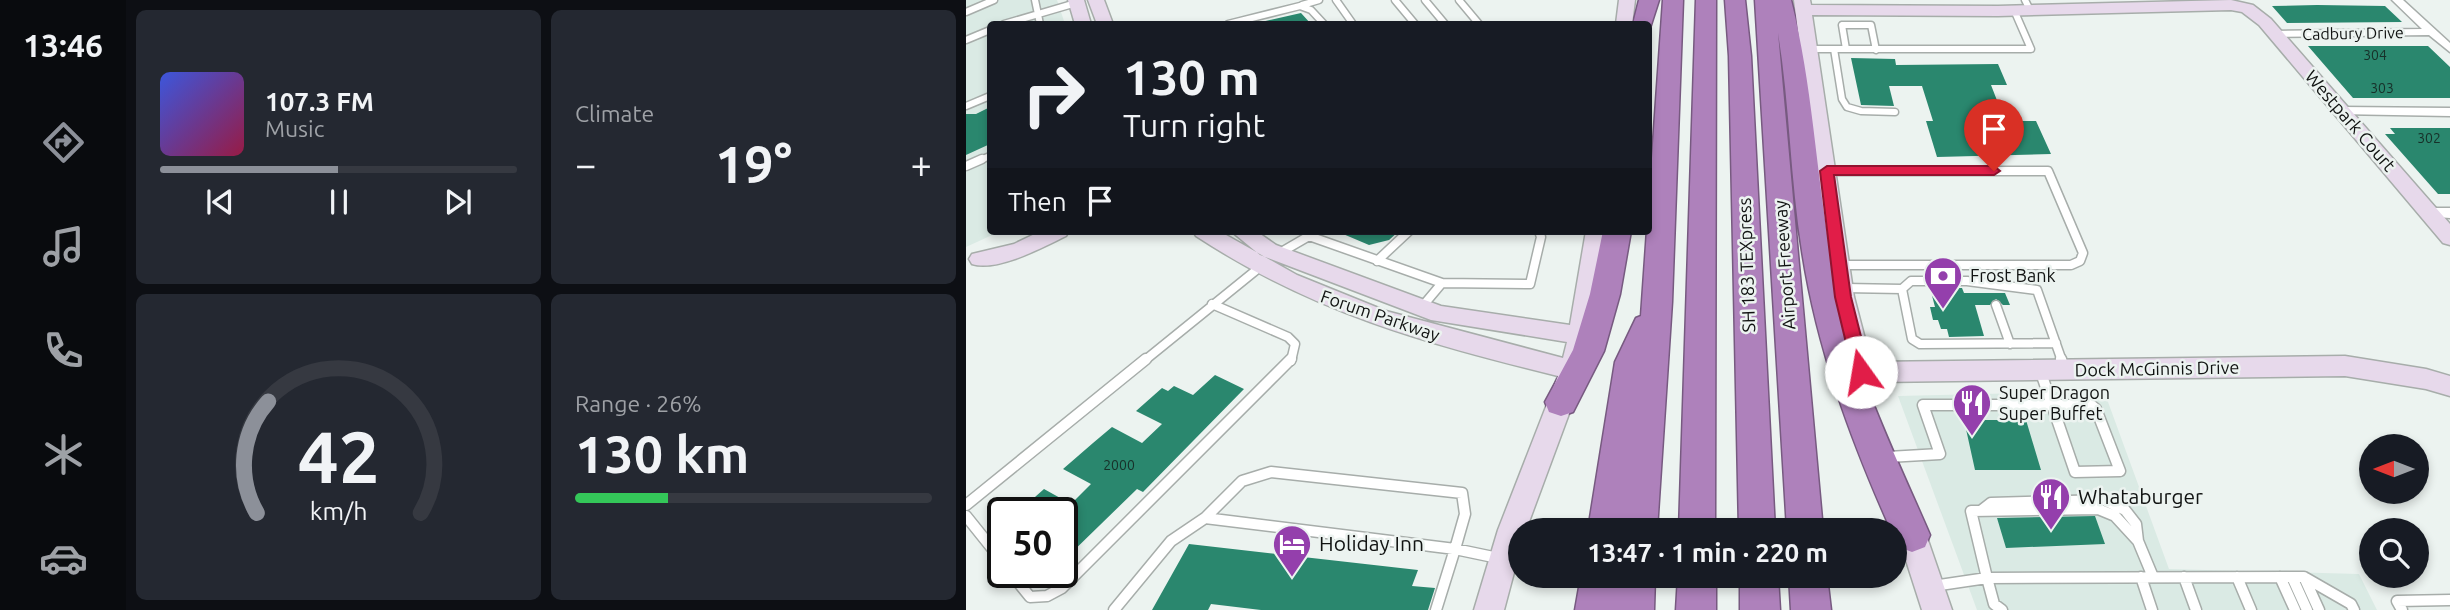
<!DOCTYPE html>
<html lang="en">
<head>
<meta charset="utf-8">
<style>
  body { margin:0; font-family:Ubuntu,sans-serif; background:#242831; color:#f1f3f6; height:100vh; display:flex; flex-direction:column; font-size:26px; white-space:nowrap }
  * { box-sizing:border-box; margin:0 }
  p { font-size:23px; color:#9ea1a6 }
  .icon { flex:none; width:38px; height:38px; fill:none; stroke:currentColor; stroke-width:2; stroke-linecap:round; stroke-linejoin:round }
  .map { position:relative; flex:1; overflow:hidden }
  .details { display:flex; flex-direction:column; gap:10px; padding:10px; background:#0d0f14; width:840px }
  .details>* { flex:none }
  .hud { position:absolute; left:21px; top:21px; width:665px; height:214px; border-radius:7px; box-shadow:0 4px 10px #0003; background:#171b24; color:#f1f3f6; overflow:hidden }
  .needle { width:46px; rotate:270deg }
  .buttons { position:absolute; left:1393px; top:434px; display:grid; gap:14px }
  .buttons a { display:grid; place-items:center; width:70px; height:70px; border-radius:50%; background:#171b24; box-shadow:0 4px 10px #0003; font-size:35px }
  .speed { position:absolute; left:21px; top:497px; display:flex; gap:14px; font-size:35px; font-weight:700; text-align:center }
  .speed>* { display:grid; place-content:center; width:91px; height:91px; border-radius:50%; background:#171b24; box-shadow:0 4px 10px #0003; line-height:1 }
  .speed .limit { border:4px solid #111; border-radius:10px; background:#fff; color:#111 }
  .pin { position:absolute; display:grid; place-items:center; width:60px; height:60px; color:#fff; margin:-72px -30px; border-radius:50% 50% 50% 0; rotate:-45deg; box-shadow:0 0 7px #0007 }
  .pin .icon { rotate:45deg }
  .me { position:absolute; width:77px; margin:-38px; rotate:347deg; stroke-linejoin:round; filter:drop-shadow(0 0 5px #0008) }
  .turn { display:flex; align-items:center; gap:24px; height:147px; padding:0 21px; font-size:32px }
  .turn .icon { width:91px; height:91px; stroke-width:2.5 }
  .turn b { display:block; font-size:49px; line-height:60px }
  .then { display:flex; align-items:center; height:66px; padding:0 21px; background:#0003; gap:14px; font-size:26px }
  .big { font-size:52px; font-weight:700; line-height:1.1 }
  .details .card { flex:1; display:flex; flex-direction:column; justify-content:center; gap:10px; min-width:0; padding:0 24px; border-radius:10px; background:#242831 }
  .details .dial { align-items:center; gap:0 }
  .dial svg { height:182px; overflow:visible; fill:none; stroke:#363941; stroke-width:7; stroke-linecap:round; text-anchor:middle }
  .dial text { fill:#f1f3f6; stroke:none }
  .song { display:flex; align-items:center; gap:21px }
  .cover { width:84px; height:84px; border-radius:10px; background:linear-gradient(135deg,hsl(230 70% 55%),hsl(340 70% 35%)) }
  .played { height:7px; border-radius:4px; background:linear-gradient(90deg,#8c9099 50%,#363941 50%) }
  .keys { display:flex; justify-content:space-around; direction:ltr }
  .heat { display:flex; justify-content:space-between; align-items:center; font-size:38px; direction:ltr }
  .charge { height:10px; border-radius:5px; background:linear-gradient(90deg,#34c759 26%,#363941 0) }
  .details .tiles { flex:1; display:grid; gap:10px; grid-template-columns:repeat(2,1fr) }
  .trip { position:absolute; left:542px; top:518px; width:399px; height:70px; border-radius:35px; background:#171b24; box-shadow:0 4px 10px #0003; font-weight:700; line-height:70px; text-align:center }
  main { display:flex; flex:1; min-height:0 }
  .menu { display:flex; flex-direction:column; width:126px; justify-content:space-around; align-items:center; background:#090b0e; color:#9ea1a6 }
  .menu .icon { width:49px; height:49px }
  .menu .current { color:#8c9099 }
  .menu b { font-size:32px; color:#f1f3f6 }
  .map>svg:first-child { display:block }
  .built { fill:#daeae4 }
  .building { fill:#2a876e }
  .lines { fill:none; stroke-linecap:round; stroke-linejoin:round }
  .lane-far2-casing { stroke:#a7adaa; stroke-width:9 }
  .lane-far1-casing { stroke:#a7adaa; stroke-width:11 }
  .lane-casing { stroke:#a7adaa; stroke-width:13 }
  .street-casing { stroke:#a7adaa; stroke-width:3 }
  .secondary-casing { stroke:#a7adaa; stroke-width:3 }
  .highway-casing { stroke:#775a80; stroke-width:3 }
  .lane-far2 { stroke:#fff; stroke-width:6 }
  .lane-far1 { stroke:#fff; stroke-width:8 }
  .lane { stroke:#fff; stroke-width:10 }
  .street { fill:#fff; fill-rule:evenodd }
  .secondary { fill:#e7d9eb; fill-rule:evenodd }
  .highway { fill:#ae81bb; fill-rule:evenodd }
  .route { fill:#e11d48; stroke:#92132f; stroke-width:2 }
  .labels { text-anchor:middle; stroke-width:5; stroke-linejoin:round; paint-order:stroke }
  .number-label { font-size:14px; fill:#173029 }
  .far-street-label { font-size:16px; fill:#111312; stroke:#ecf3f0 }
  .street-label { font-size:18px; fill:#111312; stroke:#ecf3f0 }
  .poi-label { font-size:18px; fill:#111312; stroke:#ecf3f0; text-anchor:start }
  .near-poi-label { font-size:21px; fill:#111312; stroke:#ecf3f0; text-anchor:start }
</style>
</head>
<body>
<main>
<nav class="menu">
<b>13:46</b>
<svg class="icon current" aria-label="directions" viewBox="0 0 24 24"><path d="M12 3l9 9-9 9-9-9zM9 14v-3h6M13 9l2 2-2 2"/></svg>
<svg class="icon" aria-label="music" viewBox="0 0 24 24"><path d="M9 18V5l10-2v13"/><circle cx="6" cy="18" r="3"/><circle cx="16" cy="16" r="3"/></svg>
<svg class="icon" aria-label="phone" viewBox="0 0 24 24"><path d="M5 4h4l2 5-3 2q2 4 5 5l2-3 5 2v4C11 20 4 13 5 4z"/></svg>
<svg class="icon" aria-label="climate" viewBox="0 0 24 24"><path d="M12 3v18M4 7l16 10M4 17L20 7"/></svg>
<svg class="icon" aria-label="car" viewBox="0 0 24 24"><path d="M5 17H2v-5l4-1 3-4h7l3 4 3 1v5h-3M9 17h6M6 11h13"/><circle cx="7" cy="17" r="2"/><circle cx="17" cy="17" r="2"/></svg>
</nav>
<section class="details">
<div class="tiles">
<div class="card">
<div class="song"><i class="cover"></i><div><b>107.3 FM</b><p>Music</p></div></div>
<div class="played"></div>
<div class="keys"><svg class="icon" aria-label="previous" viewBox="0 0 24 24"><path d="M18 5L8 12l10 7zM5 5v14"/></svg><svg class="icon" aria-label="pause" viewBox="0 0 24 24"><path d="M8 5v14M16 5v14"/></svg><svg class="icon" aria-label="next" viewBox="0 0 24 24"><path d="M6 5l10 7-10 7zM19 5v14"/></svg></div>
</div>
<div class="card"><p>Climate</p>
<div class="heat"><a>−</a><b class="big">19°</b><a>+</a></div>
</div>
<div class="card dial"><svg viewBox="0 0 100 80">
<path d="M14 69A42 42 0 1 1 86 69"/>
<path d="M14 69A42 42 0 0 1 19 20" stroke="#8c9099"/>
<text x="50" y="56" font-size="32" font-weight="700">42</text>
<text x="50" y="72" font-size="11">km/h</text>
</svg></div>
<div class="card"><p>Range · 26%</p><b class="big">130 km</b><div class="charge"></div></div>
</div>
</section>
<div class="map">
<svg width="1484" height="610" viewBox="0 0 1484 610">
  <rect width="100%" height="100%" fill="#ecf3f0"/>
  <!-- built -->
  <path class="built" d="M0,0H91L99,24H24V231H35L0,247Z
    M1138,391L1203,569L1393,574L1411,610H1011L932,396Z"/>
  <!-- building -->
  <path class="building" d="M1351,5L1419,6L1436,22L1321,23L1306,6Z
    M335,13L345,24H295V22Z
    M1342,46H1462L1484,67V98H1387Z
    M885,58L929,59L930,65L1032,64L1041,85H1025L1039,121H1070L1085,154L971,157L960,121H967L956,86H923L928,106L895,105Z
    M24,107V144L0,155V114H10Z
    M1424,128H1484V194H1472L1419,134H1429Z
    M370,231H433L423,240L403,245Z
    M964,288H996L998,293H1039L1044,305H1037L1030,299L1024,305H1009L1018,336L983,337L981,329H975L972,320H967L964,307H969Z
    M249,375L278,389L177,492L171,489L96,562V513H51L78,489L105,504L125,484L97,469L127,443L146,427L176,443L196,424L170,411L196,388L202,391L208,386L227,395Z
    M998,420H1060L1075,470H1009Z
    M1129,516L1139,544L1040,548L1031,518Z
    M223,544L452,570L446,586L469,588L462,610H295L245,604L242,610H186Z"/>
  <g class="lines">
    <!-- lane-far2 casing -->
    <g class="lane-far2-casing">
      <path id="lane-far2" d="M69,0L74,24
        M370,0L387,24
        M429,0L449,24
        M459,0L479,24
        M493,0L513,24
        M1059,0L1064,10
        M336,5L353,0
        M0,12L28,0
        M38,24L110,3
        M262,24L334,6L345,10L358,24
        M0,40L24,30
        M844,49H1065L1048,10
        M868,49L876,99L881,107L895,111L929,112
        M880,49L876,25H905L910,50
        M0,106L24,96
        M12,161L24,156"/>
    </g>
    <!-- lane-far1 casing -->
    <g class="lane-far1-casing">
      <path id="lane-far1" d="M0,166L16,159
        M861,171H1082L1117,253L1114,261L1105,265H873
        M350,231L343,236L476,283L455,308
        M312,254L343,236
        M411,261L443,231
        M476,283L564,284L575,237L573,231
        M879,288L936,289L946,339L954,344L1090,343
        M936,289L945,281H1001L1071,290L1096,361
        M246,304L322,337L329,344L325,361
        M1030,305L1044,344
        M178,361L294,267"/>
    </g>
    <!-- lane casing -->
    <g class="lane-casing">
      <path id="lane" d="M1095,359L1098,368
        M1074,370L1086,405
        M1086,405H1125L1130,409L1154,471L1109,472Z
        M922,457L974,454L957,405H1086
        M0,505L180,359
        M1016,510L1025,503L1138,500L1159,510L1170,524L1172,541L1187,577
        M0,516L37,562
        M239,518L276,481L305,472L496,493L499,514L489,549L532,558
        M1172,541L1149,516L1132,509L1005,511L1021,578L1338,577L1385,604L1388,610
        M44,572L64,597L81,596L96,588L325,359
        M1175,577L1186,610
        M1218,577L1230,610
        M1271,577L1285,610
        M1314,577L1329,610
        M1326,577L1341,610
        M1338,577L1353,610
        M967,586L1021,578L1028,604L1036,610
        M148,610L205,541L239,518L489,549L470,610
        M1436,610L1431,601L1484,600"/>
    </g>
    <!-- street casing -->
    <g class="street-casing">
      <path id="street" d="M1426,0H1437L1484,43V52L1463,35L1309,37L1303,34L1309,31L1456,29Z
        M1375,107L1484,108V116L1371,114L1369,111Z
        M1463,208H1484V218L1458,216L1456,213Z"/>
    </g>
    <!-- secondary casing -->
    <g class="secondary-casing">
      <path id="secondary" d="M102,0H118L125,24H109Z
        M122,0H138L147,24H131Z
        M653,0H669L666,24H650Z
        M828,0H844L845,5L1032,6L1265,0L1287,5L1305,19L1484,224V245L1477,243L1293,25L1276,12L1265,10L1032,16L846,15L888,297L905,362L1379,356L1460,369L1484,376V396L1460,389L1379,376L910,382L914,397L911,404L902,407L893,404L866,297Z
        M75,231H103L100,236C77,247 32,272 6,264L3,259L6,254L48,244Z
        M227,231H253L331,275L420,311L597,358L601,342L465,320L294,255L265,231H290L310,245L475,306L604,325L620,231H640L629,318L614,384L560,530H555V546L538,610H508L532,530L592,376C458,343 346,312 230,236Z
        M941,507L951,511L955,520L986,610H956L927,520L931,511Z"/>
    </g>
    <!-- highway casing -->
    <g class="highway-casing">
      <path id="highway" d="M673,0H693L684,28L682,24H667Z
        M697,0H717L706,302L691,530H622L649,362L670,318L675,316Z
        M730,0H750L749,530H713Z
        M759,0H779L785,56L809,530H773L763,56Z
        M789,0H825C849,93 850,189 870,282C888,372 928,452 964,535L959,547L946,552L933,547L929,530H925C885,440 851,349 836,251C824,179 824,106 812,33L857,530H821Z
        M637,231H665L654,294L638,351L607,412L595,416L583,412L579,402L607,350L624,294Z
        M615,576H689L688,610H609Z
        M712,576H750V610H710Z
        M774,576H812L814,610H774Z
        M823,576H861L865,610H825Z"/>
    </g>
    <!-- lane-far2 -->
    <use href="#lane-far2" class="lane-far2"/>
    <!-- lane-far1 -->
    <use href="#lane-far1" class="lane-far1"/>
    <!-- lane -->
    <use href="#lane" class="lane"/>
    <!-- street -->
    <use href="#street" class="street"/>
    <!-- secondary -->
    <use href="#secondary" class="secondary"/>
    <!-- highway -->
    <use href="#highway" class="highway"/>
  </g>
  <!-- route -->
  <path class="route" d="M861,166H1028L1034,171L1028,175H868L885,297L904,372L901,377H889L887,372L869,297L854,171Z"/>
  <!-- icons -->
  <defs>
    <g id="bank-pin" transform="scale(2.0125)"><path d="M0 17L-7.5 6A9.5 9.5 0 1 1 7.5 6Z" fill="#943fac" stroke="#ecf3f0"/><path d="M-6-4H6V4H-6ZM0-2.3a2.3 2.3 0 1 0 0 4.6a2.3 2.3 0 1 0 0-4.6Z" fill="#fff"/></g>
    <g id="restaurant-pin" transform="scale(2.0125)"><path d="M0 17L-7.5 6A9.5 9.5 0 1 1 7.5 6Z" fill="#943fac" stroke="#ecf3f0"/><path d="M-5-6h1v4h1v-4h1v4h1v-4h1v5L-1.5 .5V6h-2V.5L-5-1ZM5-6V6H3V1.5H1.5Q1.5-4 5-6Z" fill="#fff"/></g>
    <g id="hotel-pin" transform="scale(2.0125)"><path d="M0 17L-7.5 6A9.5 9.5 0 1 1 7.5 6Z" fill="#943fac" stroke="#ecf3f0"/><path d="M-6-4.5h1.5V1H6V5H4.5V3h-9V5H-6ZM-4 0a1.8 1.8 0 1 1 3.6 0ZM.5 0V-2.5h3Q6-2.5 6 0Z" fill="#fff"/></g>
  </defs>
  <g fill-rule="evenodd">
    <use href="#bank-pin" x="977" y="276"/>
    <use href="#restaurant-pin" x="1006" y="403"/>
    <use href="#restaurant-pin" x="1085" y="497"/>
    <use href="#hotel-pin" x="326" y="544"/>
  </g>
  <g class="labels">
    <!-- number labels -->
    <g class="number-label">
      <text x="1409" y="60">304</text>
      <text x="1416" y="93">303</text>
      <text x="1463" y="143">302</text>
      <text x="153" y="470">2000</text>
    </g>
    <!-- far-street labels -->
    <g class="far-street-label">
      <text transform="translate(1387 33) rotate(-1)" y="6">Cadbury Drive</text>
    </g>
    <!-- street labels -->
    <g class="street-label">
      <text transform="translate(1384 121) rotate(49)" y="6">Westpark Court</text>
      <text transform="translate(781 265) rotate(-92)" y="6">SH 183 TEXpress</text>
      <text transform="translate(819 265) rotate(-94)" y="6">Airport Freeway</text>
      <text transform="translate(414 316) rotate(19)" y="6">Forum Parkway</text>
      <text transform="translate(1191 369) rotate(-1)" y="6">Dock McGinnis Drive</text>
    </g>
    <!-- poi labels -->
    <g class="poi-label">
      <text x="1004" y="282">Frost Bank</text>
      <text x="1033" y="399">Super Dragon<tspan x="1033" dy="21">Super Buffet</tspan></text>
    </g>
    <!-- near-poi labels -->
    <g class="near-poi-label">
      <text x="1112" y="504">Whataburger</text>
      <text x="353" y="551">Holiday Inn</text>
    </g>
  </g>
</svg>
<div class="buttons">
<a><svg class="needle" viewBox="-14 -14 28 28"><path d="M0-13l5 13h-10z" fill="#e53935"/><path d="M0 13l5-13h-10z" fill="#9ea1a6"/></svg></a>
<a><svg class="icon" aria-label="search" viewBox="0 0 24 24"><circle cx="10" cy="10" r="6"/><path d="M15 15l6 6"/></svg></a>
</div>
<div class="speed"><div class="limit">50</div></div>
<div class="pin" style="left:1028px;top:171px;background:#d93025"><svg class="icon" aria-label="arrive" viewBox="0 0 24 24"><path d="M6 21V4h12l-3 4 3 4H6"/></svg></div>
<svg class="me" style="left:895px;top:372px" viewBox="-20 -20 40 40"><circle r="19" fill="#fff"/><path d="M0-13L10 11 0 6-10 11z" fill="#e11d48"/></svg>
<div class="trip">13:47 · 1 min · 220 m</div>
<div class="hud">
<div class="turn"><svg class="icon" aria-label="right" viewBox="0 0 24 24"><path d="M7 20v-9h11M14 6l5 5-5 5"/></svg><div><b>130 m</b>Turn right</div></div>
<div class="then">Then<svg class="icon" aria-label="arrive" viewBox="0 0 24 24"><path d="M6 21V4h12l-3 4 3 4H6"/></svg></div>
</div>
</div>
</main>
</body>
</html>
